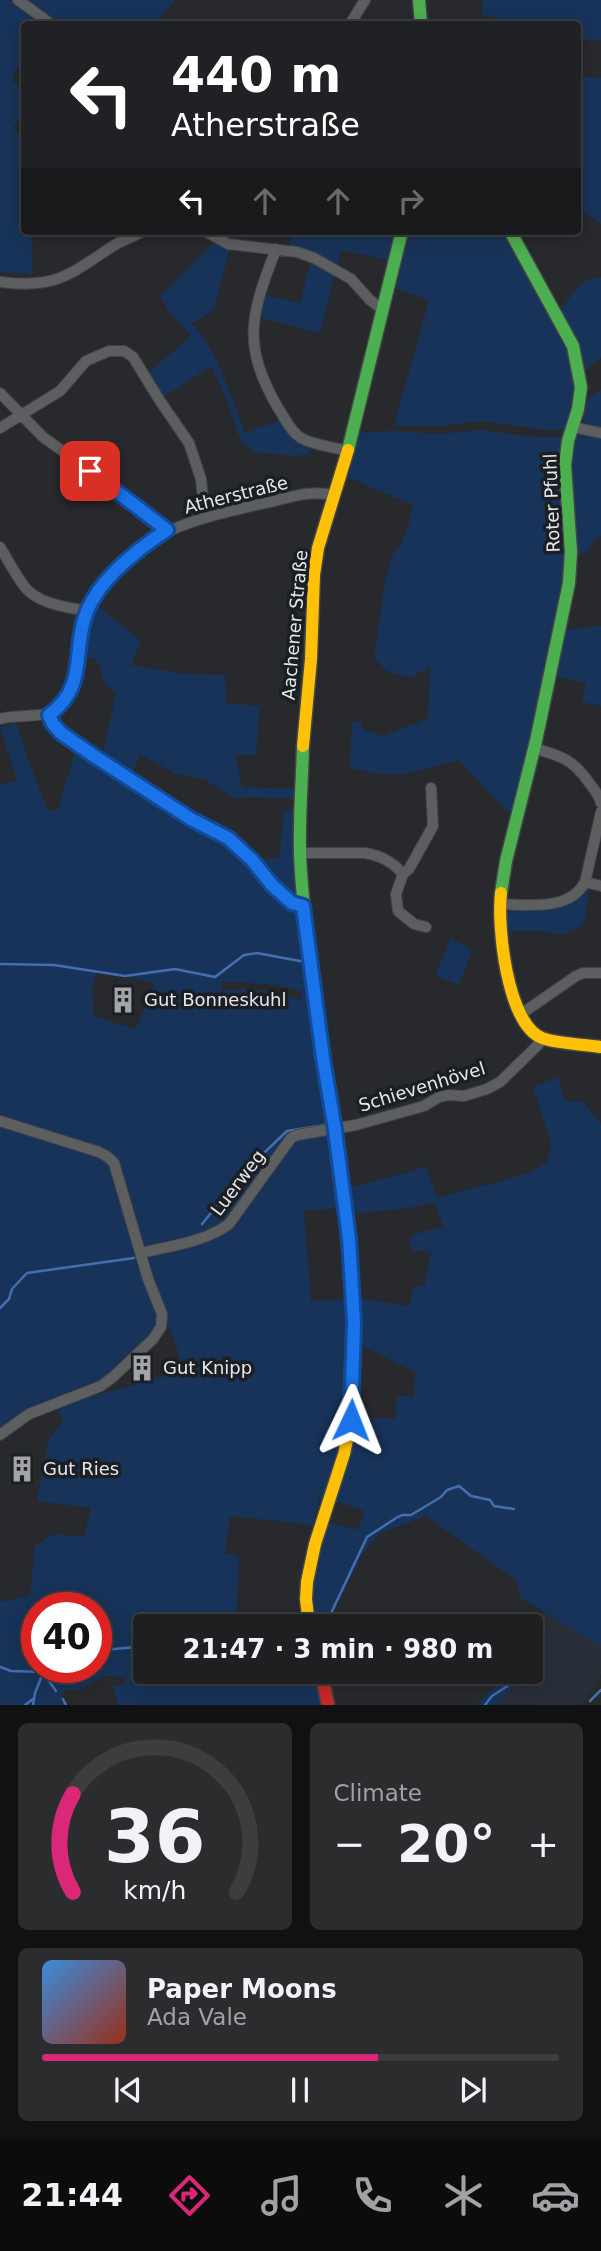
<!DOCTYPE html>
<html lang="en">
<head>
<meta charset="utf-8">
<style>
  body { margin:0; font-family:"DejaVu Sans",sans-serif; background:#2a2c2e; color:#f1f3f6; height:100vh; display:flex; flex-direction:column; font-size:26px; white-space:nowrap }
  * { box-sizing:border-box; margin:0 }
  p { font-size:23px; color:#a0a2a5 }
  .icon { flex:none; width:38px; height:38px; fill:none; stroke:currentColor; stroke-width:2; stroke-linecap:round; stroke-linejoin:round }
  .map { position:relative; height:1705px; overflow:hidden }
  .panel { display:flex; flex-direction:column; gap:18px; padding:18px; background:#101112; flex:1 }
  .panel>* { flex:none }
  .banner { position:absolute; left:21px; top:21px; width:560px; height:214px; border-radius:7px; box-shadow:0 4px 18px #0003,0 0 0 2px #3b3d3f; background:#202124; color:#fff; overflow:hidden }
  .speed { position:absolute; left:21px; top:1592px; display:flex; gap:14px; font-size:35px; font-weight:700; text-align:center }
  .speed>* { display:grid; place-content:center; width:91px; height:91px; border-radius:50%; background:#1d1f21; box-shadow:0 4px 18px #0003,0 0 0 2px #3b3d3f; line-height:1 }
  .speed .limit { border:10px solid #d22; background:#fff; color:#111 }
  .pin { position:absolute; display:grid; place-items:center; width:60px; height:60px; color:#fff; margin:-30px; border-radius:14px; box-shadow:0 4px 10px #0006 }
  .me { position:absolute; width:77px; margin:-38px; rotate:2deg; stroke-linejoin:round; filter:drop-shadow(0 0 5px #0008) }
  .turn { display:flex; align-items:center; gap:24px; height:147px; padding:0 35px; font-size:32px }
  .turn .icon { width:91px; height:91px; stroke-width:2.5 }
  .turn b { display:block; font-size:49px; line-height:60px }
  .lanes { display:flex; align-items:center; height:66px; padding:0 35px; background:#0003; justify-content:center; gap:35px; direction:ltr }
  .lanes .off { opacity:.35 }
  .big { font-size:52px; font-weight:700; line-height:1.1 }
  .panel .tile { flex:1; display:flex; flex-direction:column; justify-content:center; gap:10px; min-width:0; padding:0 24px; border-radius:10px; background:#2a2c2e }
  .panel .dial { align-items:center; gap:0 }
  .dial svg { height:182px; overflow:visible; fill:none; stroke:#3b3d3f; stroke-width:7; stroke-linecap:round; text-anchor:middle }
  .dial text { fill:#f1f3f6; stroke:none }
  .song { display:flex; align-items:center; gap:21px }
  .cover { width:84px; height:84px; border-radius:10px; background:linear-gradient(135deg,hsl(210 70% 55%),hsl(10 70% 35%)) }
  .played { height:7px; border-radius:4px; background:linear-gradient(90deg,#db2777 65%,#3b3d3f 65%) }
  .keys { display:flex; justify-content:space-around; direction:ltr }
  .heat { display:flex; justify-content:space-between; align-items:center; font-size:38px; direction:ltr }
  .panel .tiles { flex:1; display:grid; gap:18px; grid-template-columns:1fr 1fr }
  .tile:last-child { grid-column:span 2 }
  .trip { position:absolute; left:133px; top:1614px; width:410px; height:70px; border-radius:7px; background:#1d1f21; box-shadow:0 4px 18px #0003,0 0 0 2px #3b3d3f; font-weight:700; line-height:70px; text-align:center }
  .tab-bar { display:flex; height:112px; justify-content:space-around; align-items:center; background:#0c0c0d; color:#a0a2a5 }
  .tab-bar .icon { width:49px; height:49px }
  .tab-bar .selected { color:#db2777 }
  .tab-bar b { font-size:32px; color:#f1f3f6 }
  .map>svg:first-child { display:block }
  .built { fill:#292f39 }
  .green { fill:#183359; fill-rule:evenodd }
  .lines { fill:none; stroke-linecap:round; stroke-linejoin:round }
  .stream { stroke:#436fb1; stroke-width:2.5 }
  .street-casing { stroke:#434547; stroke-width:12 }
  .fast-casing { stroke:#434547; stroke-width:15 }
  .slow-casing { stroke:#434547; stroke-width:15 }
  .jam-casing { stroke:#434547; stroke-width:15 }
  .street { stroke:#5d5e60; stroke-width:10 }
  .fast { stroke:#4caf50; stroke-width:12 }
  .slow { stroke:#ffc107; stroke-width:12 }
  .jam { stroke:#c62828; stroke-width:12 }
  .route-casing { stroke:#114b97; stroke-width:18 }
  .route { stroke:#1a73e8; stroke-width:12 }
  .labels { text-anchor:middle; stroke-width:7; stroke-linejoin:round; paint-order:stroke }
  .street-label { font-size:18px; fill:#e5e7eb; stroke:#1b1f24 }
  .poi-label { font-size:18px; fill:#e5e7eb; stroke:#1b1f24; text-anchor:start }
</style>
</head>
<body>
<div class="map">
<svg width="601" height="1705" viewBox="0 0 601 1705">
  <rect width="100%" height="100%" fill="#27292c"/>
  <!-- built -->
  <path class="built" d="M543,1611L601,1646V1674L582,1705H495L512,1689L521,1671H530V1644Z"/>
  <!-- green -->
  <path class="green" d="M0,0H10L45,24H24V61L14,73L13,82L24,90V111L13,128L24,141V231H31L33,274L0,272Z
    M27,0H175L156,24H59Z
    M483,0H601V41L578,39V24H515L481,14Z
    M578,76L601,78V224L578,207Z
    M293,231H389L394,232L387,260L341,250L337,265L314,254L288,247Z
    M412,231H506L569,349C578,381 574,395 568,427L557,430H545L481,421L440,426H394L429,300L396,289L408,233Z
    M214,242L230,249L215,304L217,307L213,306L211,312L191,324C215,343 234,403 245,433L281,420C289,433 295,443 311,448L310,454L294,456L255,452L241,442L223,390L211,366L162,398L149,373L191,335L169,312L160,296Z
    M310,263L335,273L320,333L259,317L266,295L300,303Z
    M601,277V357L583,372L558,312L583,282Z
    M601,389V427L586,424L582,418L586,400Z
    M480,430L533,437H565L567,579L512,816L458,760L401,775L374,773L350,768L352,722H360L364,730L384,736L428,718L430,667L410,678L387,671L374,658L385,581L393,554L399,548L407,530L413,505L347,477L358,433L393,431L441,434Z
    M579,433L601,437V535L593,542L586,553L575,555L568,465L574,435Z
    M98,606L141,641L131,665L184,674L225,675L226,703L260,706L256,755H235L242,787L297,789V798C283,799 245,795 235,799L204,779L176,774L140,755L131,775L248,852L266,859L279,858L284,813L296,808L330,1124L329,1134L339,1208L304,1211L311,1301L358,1298L409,1306L414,1285L424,1287L431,1252L411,1250L410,1236L443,1226L435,1202L408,1208L351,1214L349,1188L426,1167L437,1198L529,1173L546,1163L552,1146L533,1087L558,1077L565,1101L583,1102L601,1124V1646L520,1598L517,1581L426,1516L380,1533L364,1551L326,1626H315C308,1589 319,1557 329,1522L358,1530L365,1511L335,1501L319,1498L313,1525L230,1516L225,1553L239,1556L236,1626H145V1671H313L321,1705H116L118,1704L113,1686L126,1684L125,1677L104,1676L80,1690H65L62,1696L67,1705H0V1602L30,1595L35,1546L54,1534L84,1537L91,1508L37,1501L49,1439L63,1421L57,1407C98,1392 143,1386 183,1368L170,1328L157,1326L152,1335L110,1375L90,1387L29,1407L0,1428V784L17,781L0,727L12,724L15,719L29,762L48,811L58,810L74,755L82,740L103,752L116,694C106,685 100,678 100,665L94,659L85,657L91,615ZM97,970L155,983L136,1029L94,1016L92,989ZM222,981L275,985L300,991L301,1000L280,993L245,989L221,991ZM359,1344L415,1372L414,1396H397L395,1419L356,1417ZM37,1608H96V1668H37Z
    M601,626V706L582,702L586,683L554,676L565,630Z
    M585,890H589L584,924L563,935L542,931H507L506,914C520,904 534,912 550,909C561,907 578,898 585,890Z
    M451,938L472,950L459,985L435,976Z
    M512,1671H521L512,1689L495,1705H477C486,1692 501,1684 512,1671Z"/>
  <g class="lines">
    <!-- stream -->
    <path class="stream" d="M290,906L299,917L301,932
      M0,964L54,965L125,976L175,969L215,977L244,955L257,953L305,962L308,990
      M309,1000L316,1060L326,1113
      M202,1224L245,1171L287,1131L325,1125L327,1122L326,1113
      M0,1308L9,1299L12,1289L27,1273L134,1258
      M325,1626L367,1537L396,1518L402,1515H411L441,1497L447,1490L459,1486L471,1496L490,1500L494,1506L514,1509
      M96,1651C114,1649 128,1647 145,1647
      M0,1667L11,1671L43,1672
      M53,1670L63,1668
      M44,1674L56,1691
      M63,1699L66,1705
      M590,1701L601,1690
      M25,1705L33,1699
      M33,1705L35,1693L43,1673
      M485,1705L492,1696L509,1685L519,1671"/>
    <!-- street casing -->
    <g class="street-casing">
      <path id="street" d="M18,0L51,24
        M350,24L365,0
        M205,231L228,244L297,252L314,258L351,279L370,300L383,310
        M276,249C251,314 241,344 278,408C285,418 290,431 301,438C313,445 333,447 347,451
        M0,282C56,289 69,275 113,246C123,240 133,237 143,231
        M0,393L43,437L125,496L168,530
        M573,427L601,433
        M0,428L60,391L86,361L109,351H124L133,357L160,401L189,443L201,479L205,517
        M0,547C8,560 15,574 24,586C37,604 67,607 87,611
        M49,715L53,724L62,733L95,756L191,819L228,838L252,860L272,885L292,903L304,906
        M0,719C21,713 45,720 60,707C84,685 76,639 87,611C91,601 98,593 104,585C146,528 197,519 261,504C285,499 309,489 333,495
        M534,748C561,756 573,759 590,784C595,790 599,796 601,803
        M300,853H364C380,855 393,862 403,874L396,894L398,911L414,924L426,927
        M403,874L409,869L433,826L431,788
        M585,882L601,812
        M500,904C528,905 570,911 585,882L601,886
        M521,1014L576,976L583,973H601
        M0,1121L99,1152L108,1157L114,1163L148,1279L162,1314L161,1327L153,1339L113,1377L101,1386L29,1414L0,1435
        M141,1253C170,1246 205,1242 229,1224L286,1145L291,1138L297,1135L356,1125L424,1106L439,1097L448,1095L464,1096L487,1089L500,1082L538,1045L542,1038"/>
    </g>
    <!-- fast casing -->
    <g class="fast-casing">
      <path id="fast" d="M419,0L421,24
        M348,450L402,231
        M303,746C302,782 299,817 300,853C301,890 306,927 311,964C324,1076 347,1188 352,1301
        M501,893L506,861L536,741L569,583L571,552L565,465L568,441L578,409L581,387L573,346L510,231"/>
    </g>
    <!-- slow casing -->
    <g class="slow-casing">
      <path id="slow" d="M303,746L311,659L314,575L318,548L348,450
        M501,893C497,926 507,1024 542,1038C554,1043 587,1045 601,1047
        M309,1626L306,1599L307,1582L315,1544L344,1454L348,1435L353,1322L352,1301"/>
    </g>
    <!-- jam casing -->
    <g class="jam-casing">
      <path id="jam" d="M321,1671L328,1705"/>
    </g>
    <!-- street -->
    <use href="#street" class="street"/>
    <!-- fast -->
    <use href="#fast" class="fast"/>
    <!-- slow -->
    <use href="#slow" class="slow"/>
    <!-- jam -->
    <use href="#jam" class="jam"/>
  </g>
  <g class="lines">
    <!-- route casing -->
    <g class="route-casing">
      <path id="route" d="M90,471L167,530C138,549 101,577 87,611C71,651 89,685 49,715L53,724L61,733L94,756L191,819L228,838L252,860L272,885L292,903L303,906L323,1058L335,1130L349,1239L354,1322L351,1420"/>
    </g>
    <!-- route -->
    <use href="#route" class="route"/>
  </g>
  <!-- icons -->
  <defs>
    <g id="building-bare" transform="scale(2.1)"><path d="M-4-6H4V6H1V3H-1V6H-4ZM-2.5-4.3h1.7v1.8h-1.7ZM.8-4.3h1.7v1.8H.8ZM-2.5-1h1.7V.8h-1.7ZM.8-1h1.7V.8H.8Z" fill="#a2a4a8" stroke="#1b1f24" stroke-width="2.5" paint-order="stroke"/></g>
  </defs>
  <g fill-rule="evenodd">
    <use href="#building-bare" x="123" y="1000"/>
    <use href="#building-bare" x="142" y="1368"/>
    <use href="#building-bare" x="22" y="1469"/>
  </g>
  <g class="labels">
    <!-- street labels -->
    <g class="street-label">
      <text transform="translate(236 495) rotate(-14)" y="6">Atherstraße</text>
      <text transform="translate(552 503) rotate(-92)" y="6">Roter Pfuhl</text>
      <text transform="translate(295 625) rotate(-85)" y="6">Aachener Straße</text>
      <text transform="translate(422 1087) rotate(-17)" y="6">Schievenhövel</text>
      <text transform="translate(238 1183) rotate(-53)" y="6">Luerweg</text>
    </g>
    <!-- poi labels -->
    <g class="poi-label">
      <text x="144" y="1006">Gut Bonneskuhl</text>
      <text x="163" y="1374">Gut Knipp</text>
      <text x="43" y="1475">Gut Ries</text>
    </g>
  </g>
</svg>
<div class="speed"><div class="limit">40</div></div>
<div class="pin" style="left:90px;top:471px;background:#d93025"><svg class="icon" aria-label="arrive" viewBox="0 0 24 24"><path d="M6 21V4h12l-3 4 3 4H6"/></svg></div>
<svg class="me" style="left:351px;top:1420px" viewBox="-20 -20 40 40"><path d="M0-17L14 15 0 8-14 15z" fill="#1a73e8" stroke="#fff" stroke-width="4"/></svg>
<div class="trip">21:47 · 3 min · 980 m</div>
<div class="banner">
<div class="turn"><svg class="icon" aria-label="left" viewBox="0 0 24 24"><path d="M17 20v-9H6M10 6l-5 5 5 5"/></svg><div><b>440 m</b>Atherstraße</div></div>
<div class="lanes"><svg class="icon" aria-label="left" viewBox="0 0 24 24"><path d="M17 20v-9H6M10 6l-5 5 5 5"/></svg><svg class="icon off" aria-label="ahead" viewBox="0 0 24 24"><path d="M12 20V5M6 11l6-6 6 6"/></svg><svg class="icon off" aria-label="ahead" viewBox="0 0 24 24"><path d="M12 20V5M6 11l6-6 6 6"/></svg><svg class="icon off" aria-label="right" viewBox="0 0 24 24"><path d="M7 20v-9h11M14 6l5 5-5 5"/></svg></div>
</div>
</div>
<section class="panel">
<div class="tiles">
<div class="tile dial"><svg viewBox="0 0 100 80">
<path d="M14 69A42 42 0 1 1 86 69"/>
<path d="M14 69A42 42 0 0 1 14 26" stroke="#db2777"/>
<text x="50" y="56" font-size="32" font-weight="700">36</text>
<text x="50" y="72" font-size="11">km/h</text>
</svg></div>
<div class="tile"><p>Climate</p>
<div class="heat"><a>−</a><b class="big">20°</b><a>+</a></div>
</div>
<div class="tile">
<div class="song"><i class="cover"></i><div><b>Paper Moons</b><p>Ada Vale</p></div></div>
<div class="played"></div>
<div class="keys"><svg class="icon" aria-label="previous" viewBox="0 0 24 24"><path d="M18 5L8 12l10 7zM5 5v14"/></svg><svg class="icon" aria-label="pause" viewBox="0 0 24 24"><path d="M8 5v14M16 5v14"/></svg><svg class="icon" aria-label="next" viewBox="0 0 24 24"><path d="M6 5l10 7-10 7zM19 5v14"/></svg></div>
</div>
</div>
</section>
<nav class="tab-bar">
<b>21:44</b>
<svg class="icon selected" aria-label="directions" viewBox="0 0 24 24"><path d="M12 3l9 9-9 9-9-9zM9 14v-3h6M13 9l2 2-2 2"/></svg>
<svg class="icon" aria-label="music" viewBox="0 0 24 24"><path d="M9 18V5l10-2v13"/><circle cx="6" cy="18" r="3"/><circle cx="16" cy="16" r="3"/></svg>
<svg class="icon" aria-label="phone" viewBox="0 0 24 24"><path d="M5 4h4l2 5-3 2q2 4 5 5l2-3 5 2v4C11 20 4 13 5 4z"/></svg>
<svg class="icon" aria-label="climate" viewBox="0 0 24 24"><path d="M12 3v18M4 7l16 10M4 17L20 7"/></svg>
<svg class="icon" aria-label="car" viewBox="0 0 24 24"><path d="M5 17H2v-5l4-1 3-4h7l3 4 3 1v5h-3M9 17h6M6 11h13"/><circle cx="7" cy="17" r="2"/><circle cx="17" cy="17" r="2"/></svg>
</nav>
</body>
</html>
